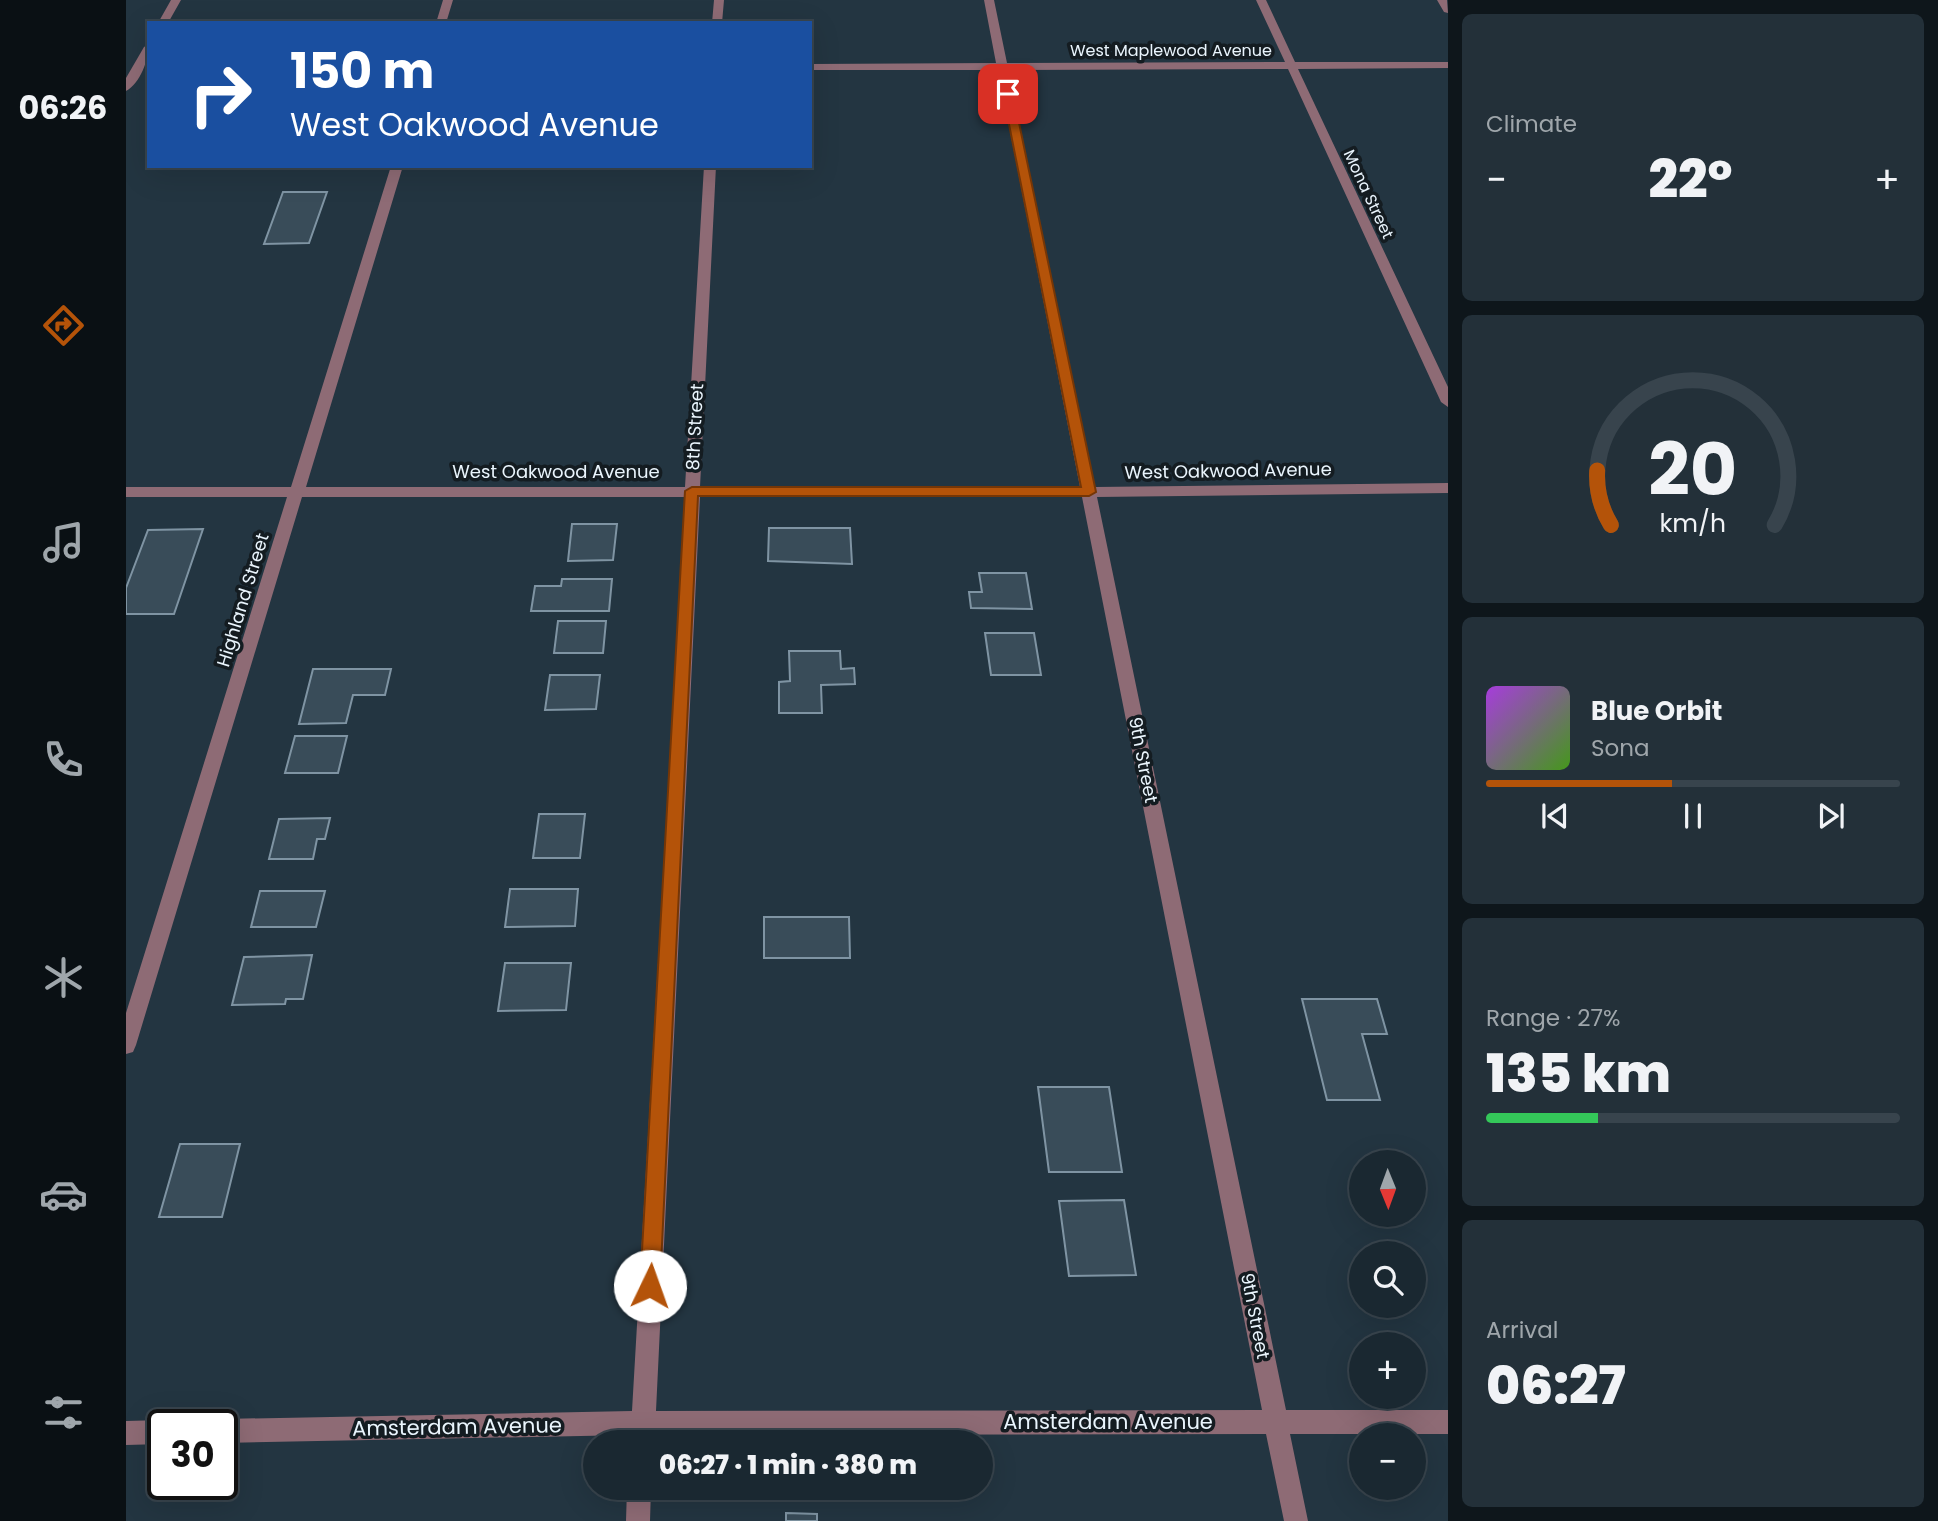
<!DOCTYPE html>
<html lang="en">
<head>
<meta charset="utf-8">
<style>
  body { margin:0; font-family:Poppins,sans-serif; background:#233039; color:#f1f3f6; height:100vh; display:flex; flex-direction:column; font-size:26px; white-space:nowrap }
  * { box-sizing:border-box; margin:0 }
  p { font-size:23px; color:#9fa6ab }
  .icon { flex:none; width:38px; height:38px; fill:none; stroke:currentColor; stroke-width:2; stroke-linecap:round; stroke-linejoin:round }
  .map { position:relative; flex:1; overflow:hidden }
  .side { display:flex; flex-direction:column; gap:14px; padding:14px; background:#0e161b; width:490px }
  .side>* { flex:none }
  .banner { position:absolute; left:21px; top:21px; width:665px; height:147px; border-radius:0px; box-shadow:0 7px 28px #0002,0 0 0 2px #38444d; background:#1a4fa0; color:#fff; overflow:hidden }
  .needle { width:46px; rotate:179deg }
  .tools { position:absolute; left:1223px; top:1150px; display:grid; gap:14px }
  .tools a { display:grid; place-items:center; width:77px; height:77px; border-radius:50%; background:#1a2831; box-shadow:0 7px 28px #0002,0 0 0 2px #38444d; font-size:35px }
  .speed { position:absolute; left:21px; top:1409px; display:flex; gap:14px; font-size:35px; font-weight:700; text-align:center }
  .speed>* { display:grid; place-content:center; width:91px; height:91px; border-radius:50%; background:#1a2831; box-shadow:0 7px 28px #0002,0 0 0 2px #38444d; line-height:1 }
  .speed .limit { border:4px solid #111; border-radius:10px; background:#fff; color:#111 }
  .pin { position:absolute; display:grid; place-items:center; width:60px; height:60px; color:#fff; margin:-30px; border-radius:14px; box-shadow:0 4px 10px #0006 }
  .me { position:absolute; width:77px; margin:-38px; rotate:3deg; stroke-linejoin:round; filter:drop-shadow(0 0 5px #0008) }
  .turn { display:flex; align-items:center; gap:24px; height:147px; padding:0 28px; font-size:32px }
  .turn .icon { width:91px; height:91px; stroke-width:2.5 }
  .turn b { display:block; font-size:49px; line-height:60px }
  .big { font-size:52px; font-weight:800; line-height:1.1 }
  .side .widget { flex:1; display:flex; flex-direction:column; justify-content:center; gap:10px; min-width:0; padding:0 24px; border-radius:10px; background:#233039 }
  .side .dial { align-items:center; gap:0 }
  .dial svg { height:182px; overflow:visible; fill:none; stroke:#38444d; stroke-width:7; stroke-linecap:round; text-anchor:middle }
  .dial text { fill:#f1f3f6; stroke:none }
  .song { display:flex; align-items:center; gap:21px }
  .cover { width:84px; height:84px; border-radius:10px; background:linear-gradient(135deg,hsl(280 70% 55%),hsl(100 70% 35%)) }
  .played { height:7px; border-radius:4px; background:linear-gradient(90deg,#b45309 45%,#38444d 45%) }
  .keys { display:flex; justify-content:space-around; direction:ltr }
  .heat { display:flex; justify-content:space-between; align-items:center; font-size:38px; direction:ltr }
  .charge { height:10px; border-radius:5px; background:linear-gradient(90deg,#34c759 27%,#38444d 0) }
  .trip { position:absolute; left:457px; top:1430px; width:410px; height:70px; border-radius:35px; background:#1a2831; box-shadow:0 7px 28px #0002,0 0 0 2px #38444d; font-weight:800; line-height:70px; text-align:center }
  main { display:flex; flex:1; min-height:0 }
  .tabs { display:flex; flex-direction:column; width:126px; justify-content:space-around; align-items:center; background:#0a1014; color:#9fa6ab }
  .tabs .icon { width:49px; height:49px }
  .tabs .current { color:#b45309 }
  .tabs b { font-size:32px; color:#f1f3f6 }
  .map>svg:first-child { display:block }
  .building { fill:#394c59; stroke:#7f94a3; stroke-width:2 }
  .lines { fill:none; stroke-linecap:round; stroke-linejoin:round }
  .minor { fill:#8e6b75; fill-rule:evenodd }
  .route { fill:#b45309; stroke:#753606; stroke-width:2 }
  .labels { text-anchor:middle; stroke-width:7; stroke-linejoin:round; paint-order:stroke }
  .far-street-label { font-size:16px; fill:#eaf5fd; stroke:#141c21 }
  .street-label { font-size:18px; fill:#eaf5fd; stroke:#141c21 }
  .near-street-label { font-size:21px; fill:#eaf5fd; stroke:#141c21 }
</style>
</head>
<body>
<main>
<nav class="tabs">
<b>06:26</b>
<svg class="icon current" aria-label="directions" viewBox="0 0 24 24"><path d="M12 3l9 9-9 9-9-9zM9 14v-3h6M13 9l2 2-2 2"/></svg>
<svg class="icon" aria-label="music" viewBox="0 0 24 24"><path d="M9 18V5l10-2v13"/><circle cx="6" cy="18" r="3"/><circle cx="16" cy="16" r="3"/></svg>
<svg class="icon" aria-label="phone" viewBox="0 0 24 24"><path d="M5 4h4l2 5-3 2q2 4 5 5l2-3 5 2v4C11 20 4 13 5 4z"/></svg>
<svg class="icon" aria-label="climate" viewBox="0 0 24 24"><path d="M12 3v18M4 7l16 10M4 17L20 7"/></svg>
<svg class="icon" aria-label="car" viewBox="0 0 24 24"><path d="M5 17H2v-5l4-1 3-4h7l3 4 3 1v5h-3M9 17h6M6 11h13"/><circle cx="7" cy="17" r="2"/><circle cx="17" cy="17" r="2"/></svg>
<svg class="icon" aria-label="filters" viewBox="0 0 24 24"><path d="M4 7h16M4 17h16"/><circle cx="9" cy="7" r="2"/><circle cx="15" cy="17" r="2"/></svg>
</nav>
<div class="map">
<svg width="1322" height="1521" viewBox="0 0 1322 1521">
  <rect width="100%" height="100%" fill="#233541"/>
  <!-- building -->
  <path class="building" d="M157,192H201L183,243L138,244Z
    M446,524H491L487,560L442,561Z
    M643,528H724L726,564L642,561Z
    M77,529L48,614H0V588L22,530Z
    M853,573H900L906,609L845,608L843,592H856Z
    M436,579H486L483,611H405L409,586H435Z
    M432,621H480L477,653H428Z
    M859,633H908L915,675H865Z
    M663,651H714L715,669L728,668L729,684L695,685L696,713H653V682L664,681Z
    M187,669H265L259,695H227L220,723L173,724Z
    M424,675H474L470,709L419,710Z
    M169,736H221L212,773H159Z
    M413,814H459L454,858H407Z
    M204,818L199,839H191L187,859H143L153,819Z
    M384,889H452L449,926L379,927Z
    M134,891H199L190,927H125Z
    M638,917H723L724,958H638Z
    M186,955L177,999H160L159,1004L106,1005L118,957Z
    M379,963H445L440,1010L372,1011Z
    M1176,999H1251L1261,1034H1236L1254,1100H1201Z
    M912,1087H983L996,1172H923Z
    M54,1144H114L96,1217H33Z
    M998,1200L1010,1275L943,1276L933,1201Z
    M660,1513L691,1514V1521H660Z"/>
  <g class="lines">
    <!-- minor -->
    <path class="minor" d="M45,0H55L42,23H32Z
      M317,0H327L320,23H310Z
      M588,0H598L596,23H586Z
      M858,0H868L881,63L1159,62L1130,0H1140L1169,62H1322V68L1172,69L1322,387V407L1315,402L1162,69L882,70L969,487L1322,483V493L971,497L1160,1410H1322V1434H1164L1182,1521H1158L1140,1434L528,1435V1442H504V1435L96,1443V1424H87L96,1419L506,1411L559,497H176L10,1045L7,1052L0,1054V1013L161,497H0V487H165L265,166H277L180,487H559L578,166H590L574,487H954L872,70H684V64L870,63ZM574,497H956L1136,1410L530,1411Z
      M1311,0H1321L1322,13L1318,12Z
      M23,44C23,59 14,84 0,91V78L18,47Z
      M37,1420L46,1424H37V1444L0,1445V1421Z
      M501,1488H525L524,1521H500Z"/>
  </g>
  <!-- route -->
  <path class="route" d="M882,91L887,94L970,492L963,496H572L534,1286L531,1294L524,1297L517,1294L514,1286L559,491L566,487H955L877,94Z"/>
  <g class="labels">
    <!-- far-street labels -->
    <g class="far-street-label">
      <text x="1045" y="56">West Maplewood Avenue</text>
      <text transform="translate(1243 194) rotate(65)" y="6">Mona Street</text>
    </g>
    <!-- street labels -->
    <g class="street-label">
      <text transform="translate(569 427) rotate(-87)" y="6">8th Street</text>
      <text transform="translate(1102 471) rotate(-1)" y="6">West Oakwood Avenue</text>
      <text x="430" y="478">West Oakwood Avenue</text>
      <text transform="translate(117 600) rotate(-73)" y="6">Highland Street</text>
      <text transform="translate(1017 760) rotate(79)" y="6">9th Street</text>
      <text transform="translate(1129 1316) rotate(79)" y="6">9th Street</text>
    </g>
    <!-- near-street labels -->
    <g class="near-street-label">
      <text x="982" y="1429">Amsterdam Avenue</text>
      <text transform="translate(331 1427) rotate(-1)" y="7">Amsterdam Avenue</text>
    </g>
  </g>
</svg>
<div class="tools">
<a><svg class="needle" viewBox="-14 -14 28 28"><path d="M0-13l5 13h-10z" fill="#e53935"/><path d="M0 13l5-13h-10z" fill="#9fa6ab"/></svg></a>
<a><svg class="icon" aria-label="search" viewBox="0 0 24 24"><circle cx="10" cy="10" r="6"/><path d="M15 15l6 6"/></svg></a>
<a>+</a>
<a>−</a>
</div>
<div class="speed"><div class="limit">30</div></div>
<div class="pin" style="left:882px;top:94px;background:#d93025"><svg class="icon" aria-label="arrive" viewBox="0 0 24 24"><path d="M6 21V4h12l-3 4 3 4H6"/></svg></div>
<svg class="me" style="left:524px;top:1286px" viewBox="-20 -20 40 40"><circle r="19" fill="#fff"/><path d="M0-13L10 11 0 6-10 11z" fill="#b45309"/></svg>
<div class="trip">06:27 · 1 min · 380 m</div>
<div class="banner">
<div class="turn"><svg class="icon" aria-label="right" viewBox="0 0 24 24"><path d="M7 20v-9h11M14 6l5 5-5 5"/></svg><div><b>150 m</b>West Oakwood Avenue</div></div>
</div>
</div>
<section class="side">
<div class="widget"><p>Climate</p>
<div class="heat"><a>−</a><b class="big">22°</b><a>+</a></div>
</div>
<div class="widget dial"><svg viewBox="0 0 100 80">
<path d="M14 69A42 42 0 1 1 86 69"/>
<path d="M14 69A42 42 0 0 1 8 45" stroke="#b45309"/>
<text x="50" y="56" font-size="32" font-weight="700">20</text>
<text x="50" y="72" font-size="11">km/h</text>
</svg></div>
<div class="widget">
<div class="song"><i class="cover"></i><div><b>Blue Orbit</b><p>Sona</p></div></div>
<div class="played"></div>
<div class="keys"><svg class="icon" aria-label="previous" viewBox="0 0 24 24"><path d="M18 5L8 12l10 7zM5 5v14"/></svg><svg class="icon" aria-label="pause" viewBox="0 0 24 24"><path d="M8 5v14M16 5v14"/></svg><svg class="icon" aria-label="next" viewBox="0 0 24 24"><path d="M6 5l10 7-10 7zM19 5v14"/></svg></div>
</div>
<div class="widget"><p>Range · 27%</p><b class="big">135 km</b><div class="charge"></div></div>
<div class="widget"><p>Arrival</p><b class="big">06:27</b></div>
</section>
</main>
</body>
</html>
